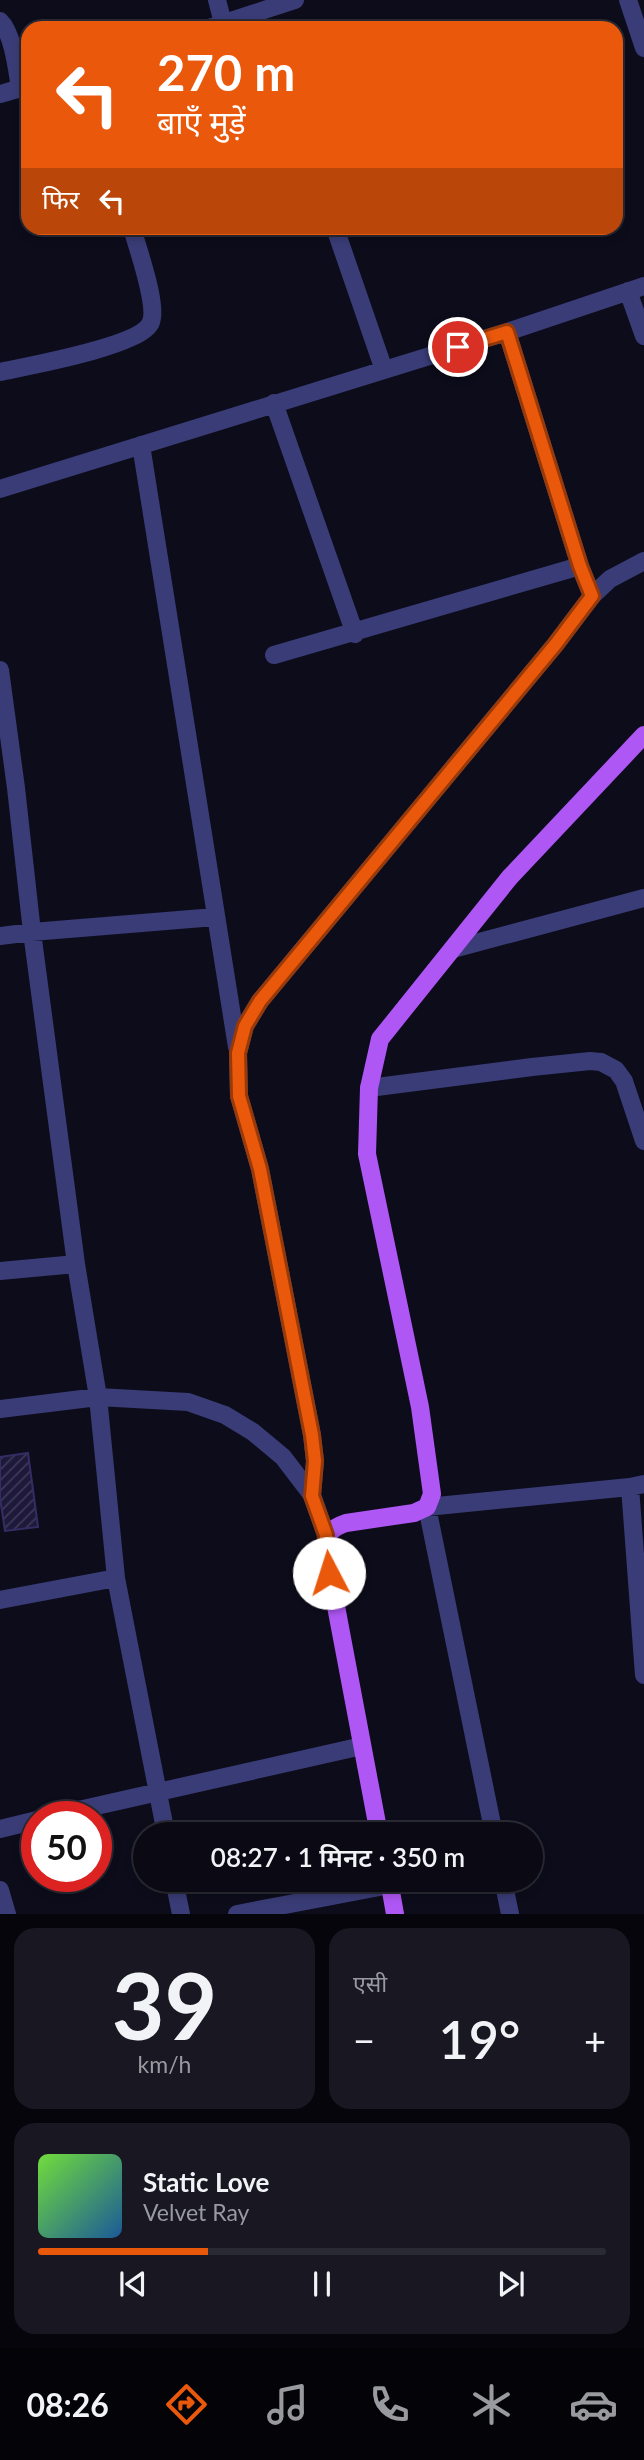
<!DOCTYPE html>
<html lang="hi">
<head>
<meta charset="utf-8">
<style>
  body { margin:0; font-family:Lato,"Noto Sans Devanagari",sans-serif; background:#181722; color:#f1f3f6; height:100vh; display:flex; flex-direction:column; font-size:26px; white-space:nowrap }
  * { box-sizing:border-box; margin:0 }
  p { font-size:23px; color:#999aa0 }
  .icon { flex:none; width:38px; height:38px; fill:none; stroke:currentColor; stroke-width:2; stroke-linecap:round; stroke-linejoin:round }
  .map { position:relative; height:1914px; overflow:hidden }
  .side { display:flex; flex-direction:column; gap:14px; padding:14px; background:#06050b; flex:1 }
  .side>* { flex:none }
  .top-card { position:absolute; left:21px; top:21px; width:602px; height:214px; border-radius:21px; box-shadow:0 4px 10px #0003,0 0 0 2px #2a2a34; background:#ea580c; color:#fff; overflow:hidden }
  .speed { position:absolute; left:21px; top:1801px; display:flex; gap:14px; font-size:35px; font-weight:700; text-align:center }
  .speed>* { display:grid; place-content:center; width:91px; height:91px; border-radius:50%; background:#0a0914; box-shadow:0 4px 10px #0003,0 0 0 2px #2a2a34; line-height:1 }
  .speed .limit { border:10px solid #d22; background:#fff; color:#111 }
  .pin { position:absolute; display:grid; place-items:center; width:60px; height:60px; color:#fff; margin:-30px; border:4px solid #fff; border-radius:50%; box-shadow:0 2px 7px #0007 }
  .me { position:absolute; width:77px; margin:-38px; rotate:355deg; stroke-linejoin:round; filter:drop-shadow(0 0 5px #0008) }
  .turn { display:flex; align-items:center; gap:24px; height:147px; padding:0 21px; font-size:32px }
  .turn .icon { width:91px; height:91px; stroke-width:2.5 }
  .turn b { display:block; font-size:49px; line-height:60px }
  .then { display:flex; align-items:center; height:66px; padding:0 21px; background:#0003; gap:14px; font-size:26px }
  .big { font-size:52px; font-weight:600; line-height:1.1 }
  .side .tile { flex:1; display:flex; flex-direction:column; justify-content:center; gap:10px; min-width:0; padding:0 24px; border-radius:21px; background:#181722 }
  .side .dial { align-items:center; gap:0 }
  .dial b { font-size:91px; line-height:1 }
  .song { display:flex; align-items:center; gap:21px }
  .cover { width:84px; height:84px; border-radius:10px; background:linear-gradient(135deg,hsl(100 70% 55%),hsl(210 70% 35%)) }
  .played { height:7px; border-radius:4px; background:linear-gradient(90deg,#ea580c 30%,#2a2a34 30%) }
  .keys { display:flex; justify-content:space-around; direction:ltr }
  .heat { display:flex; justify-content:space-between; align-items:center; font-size:38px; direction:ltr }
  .side .tiles { flex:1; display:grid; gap:14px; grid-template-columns:1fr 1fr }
  .tile:last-child { grid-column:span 2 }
  .trip { position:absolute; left:133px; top:1822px; width:410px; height:70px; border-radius:35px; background:#0a0914; box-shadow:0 4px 10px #0003,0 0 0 2px #2a2a34; font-weight:600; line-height:70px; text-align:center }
  .menu { display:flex; height:112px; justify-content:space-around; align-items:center; background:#040408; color:#999aa0 }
  .menu .icon { width:49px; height:49px }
  .menu .active { color:#ea580c }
  .menu b { font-size:32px; color:#f1f3f6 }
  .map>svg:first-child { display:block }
  .building { fill:url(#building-hatch); stroke:#342d65; stroke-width:2 }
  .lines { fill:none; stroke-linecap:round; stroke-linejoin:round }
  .minor { stroke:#3a3c77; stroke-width:18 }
  .major { stroke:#af57f5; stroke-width:18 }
  .route-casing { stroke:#983908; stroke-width:18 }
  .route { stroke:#ea580c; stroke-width:12 }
</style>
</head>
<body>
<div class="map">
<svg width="644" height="1914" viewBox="0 0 644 1914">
  <defs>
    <pattern id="building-hatch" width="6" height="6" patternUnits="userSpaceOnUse" patternTransform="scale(1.75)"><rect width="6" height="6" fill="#1e193a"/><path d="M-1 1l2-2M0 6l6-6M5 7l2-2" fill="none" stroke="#3d3957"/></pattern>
  </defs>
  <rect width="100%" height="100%" fill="#0d0c1b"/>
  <!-- building -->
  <path class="building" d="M28,1453L38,1527L5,1531L0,1498V1457Z"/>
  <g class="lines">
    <!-- minor -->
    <path class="minor" d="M217,0L223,23
      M628,0L644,48
      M0,21C13,33 17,70 20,88
      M209,28L295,0
      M0,94L28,86
      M335,228L384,370
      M628,291L644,336
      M507,332L580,566L592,596
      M0,372C28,366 142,346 151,322C158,304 137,247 132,228
      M274,403L355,634
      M141,445L237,1047
      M0,489L507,332L644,286
      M274,655L580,566
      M0,670L16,788L32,932L76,1264L98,1397L116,1578L166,1834
      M0,936L32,932L215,917
      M453,949L644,898
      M369,1088L532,1067L590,1061L601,1062L616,1070L624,1081L644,1141
      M0,1271L76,1264
      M0,1409L98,1397L188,1402L225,1415L253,1432L283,1457L312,1495L326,1535
      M630,1487L644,1675
      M312,1495L315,1461L312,1435L260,1169L239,1096L238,1053L245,1026L260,1001L555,645L592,596L610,579L644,561
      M0,1600L116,1578
      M52,1816L362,1746
      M0,1829L37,1820
      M494,1834L427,1507L630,1487L644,1484
      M174,1880L181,1914
      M503,1880L510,1914
      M0,1890L7,1914
      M237,1914L390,1885"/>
    <!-- major -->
    <path class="major" d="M379,1834L325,1548C327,1534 331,1528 346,1523L414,1513L427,1507L432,1494L420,1407L367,1154L369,1088L380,1039L510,877L644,735
      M389,1880L395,1914"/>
  </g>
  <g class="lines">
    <!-- route casing -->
    <g class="route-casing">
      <path id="route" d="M329,1573L325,1548L326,1535L312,1496L315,1461L312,1435L260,1169L239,1096L238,1053L245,1026L260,1001L555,645L592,596L580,566L507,332L458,347"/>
    </g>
    <!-- route -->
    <use href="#route" class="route"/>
  </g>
</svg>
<div class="speed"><div class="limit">50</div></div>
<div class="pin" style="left:458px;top:347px;background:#d93025"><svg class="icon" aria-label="arrive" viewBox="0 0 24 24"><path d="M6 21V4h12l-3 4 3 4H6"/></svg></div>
<svg class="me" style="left:329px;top:1573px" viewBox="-20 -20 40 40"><circle r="19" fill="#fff"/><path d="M0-13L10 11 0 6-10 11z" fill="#ea580c"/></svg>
<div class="trip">08:27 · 1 मिनट · 350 m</div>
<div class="top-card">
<div class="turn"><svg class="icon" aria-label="left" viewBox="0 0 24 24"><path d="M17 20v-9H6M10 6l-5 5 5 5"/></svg><div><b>270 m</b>बाएँ मुड़ें</div></div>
<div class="then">फिर<svg class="icon" aria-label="left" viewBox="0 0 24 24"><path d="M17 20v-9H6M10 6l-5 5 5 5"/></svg></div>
</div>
</div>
<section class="side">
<div class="tiles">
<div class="tile dial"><b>39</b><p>km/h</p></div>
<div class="tile"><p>एसी</p>
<div class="heat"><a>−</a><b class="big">19°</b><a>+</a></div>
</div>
<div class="tile">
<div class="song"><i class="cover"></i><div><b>Static Love</b><p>Velvet Ray</p></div></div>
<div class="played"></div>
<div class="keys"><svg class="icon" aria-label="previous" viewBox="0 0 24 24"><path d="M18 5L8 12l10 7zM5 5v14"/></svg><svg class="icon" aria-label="pause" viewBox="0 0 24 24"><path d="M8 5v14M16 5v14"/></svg><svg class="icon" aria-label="next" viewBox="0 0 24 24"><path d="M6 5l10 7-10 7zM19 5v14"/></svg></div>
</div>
</div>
</section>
<nav class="menu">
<b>08:26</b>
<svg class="icon active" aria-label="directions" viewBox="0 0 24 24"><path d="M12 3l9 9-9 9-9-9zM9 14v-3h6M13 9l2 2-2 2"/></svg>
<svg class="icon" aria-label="music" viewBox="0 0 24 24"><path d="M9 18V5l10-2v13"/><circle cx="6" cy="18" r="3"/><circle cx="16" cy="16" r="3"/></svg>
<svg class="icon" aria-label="phone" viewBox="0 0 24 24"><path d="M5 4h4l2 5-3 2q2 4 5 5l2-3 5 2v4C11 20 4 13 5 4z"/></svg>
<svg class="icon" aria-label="climate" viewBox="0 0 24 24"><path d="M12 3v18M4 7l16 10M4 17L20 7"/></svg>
<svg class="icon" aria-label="car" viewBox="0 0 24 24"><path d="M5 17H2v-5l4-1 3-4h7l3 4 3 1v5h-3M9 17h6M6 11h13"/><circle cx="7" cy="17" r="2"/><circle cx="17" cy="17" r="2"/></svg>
</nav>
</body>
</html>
